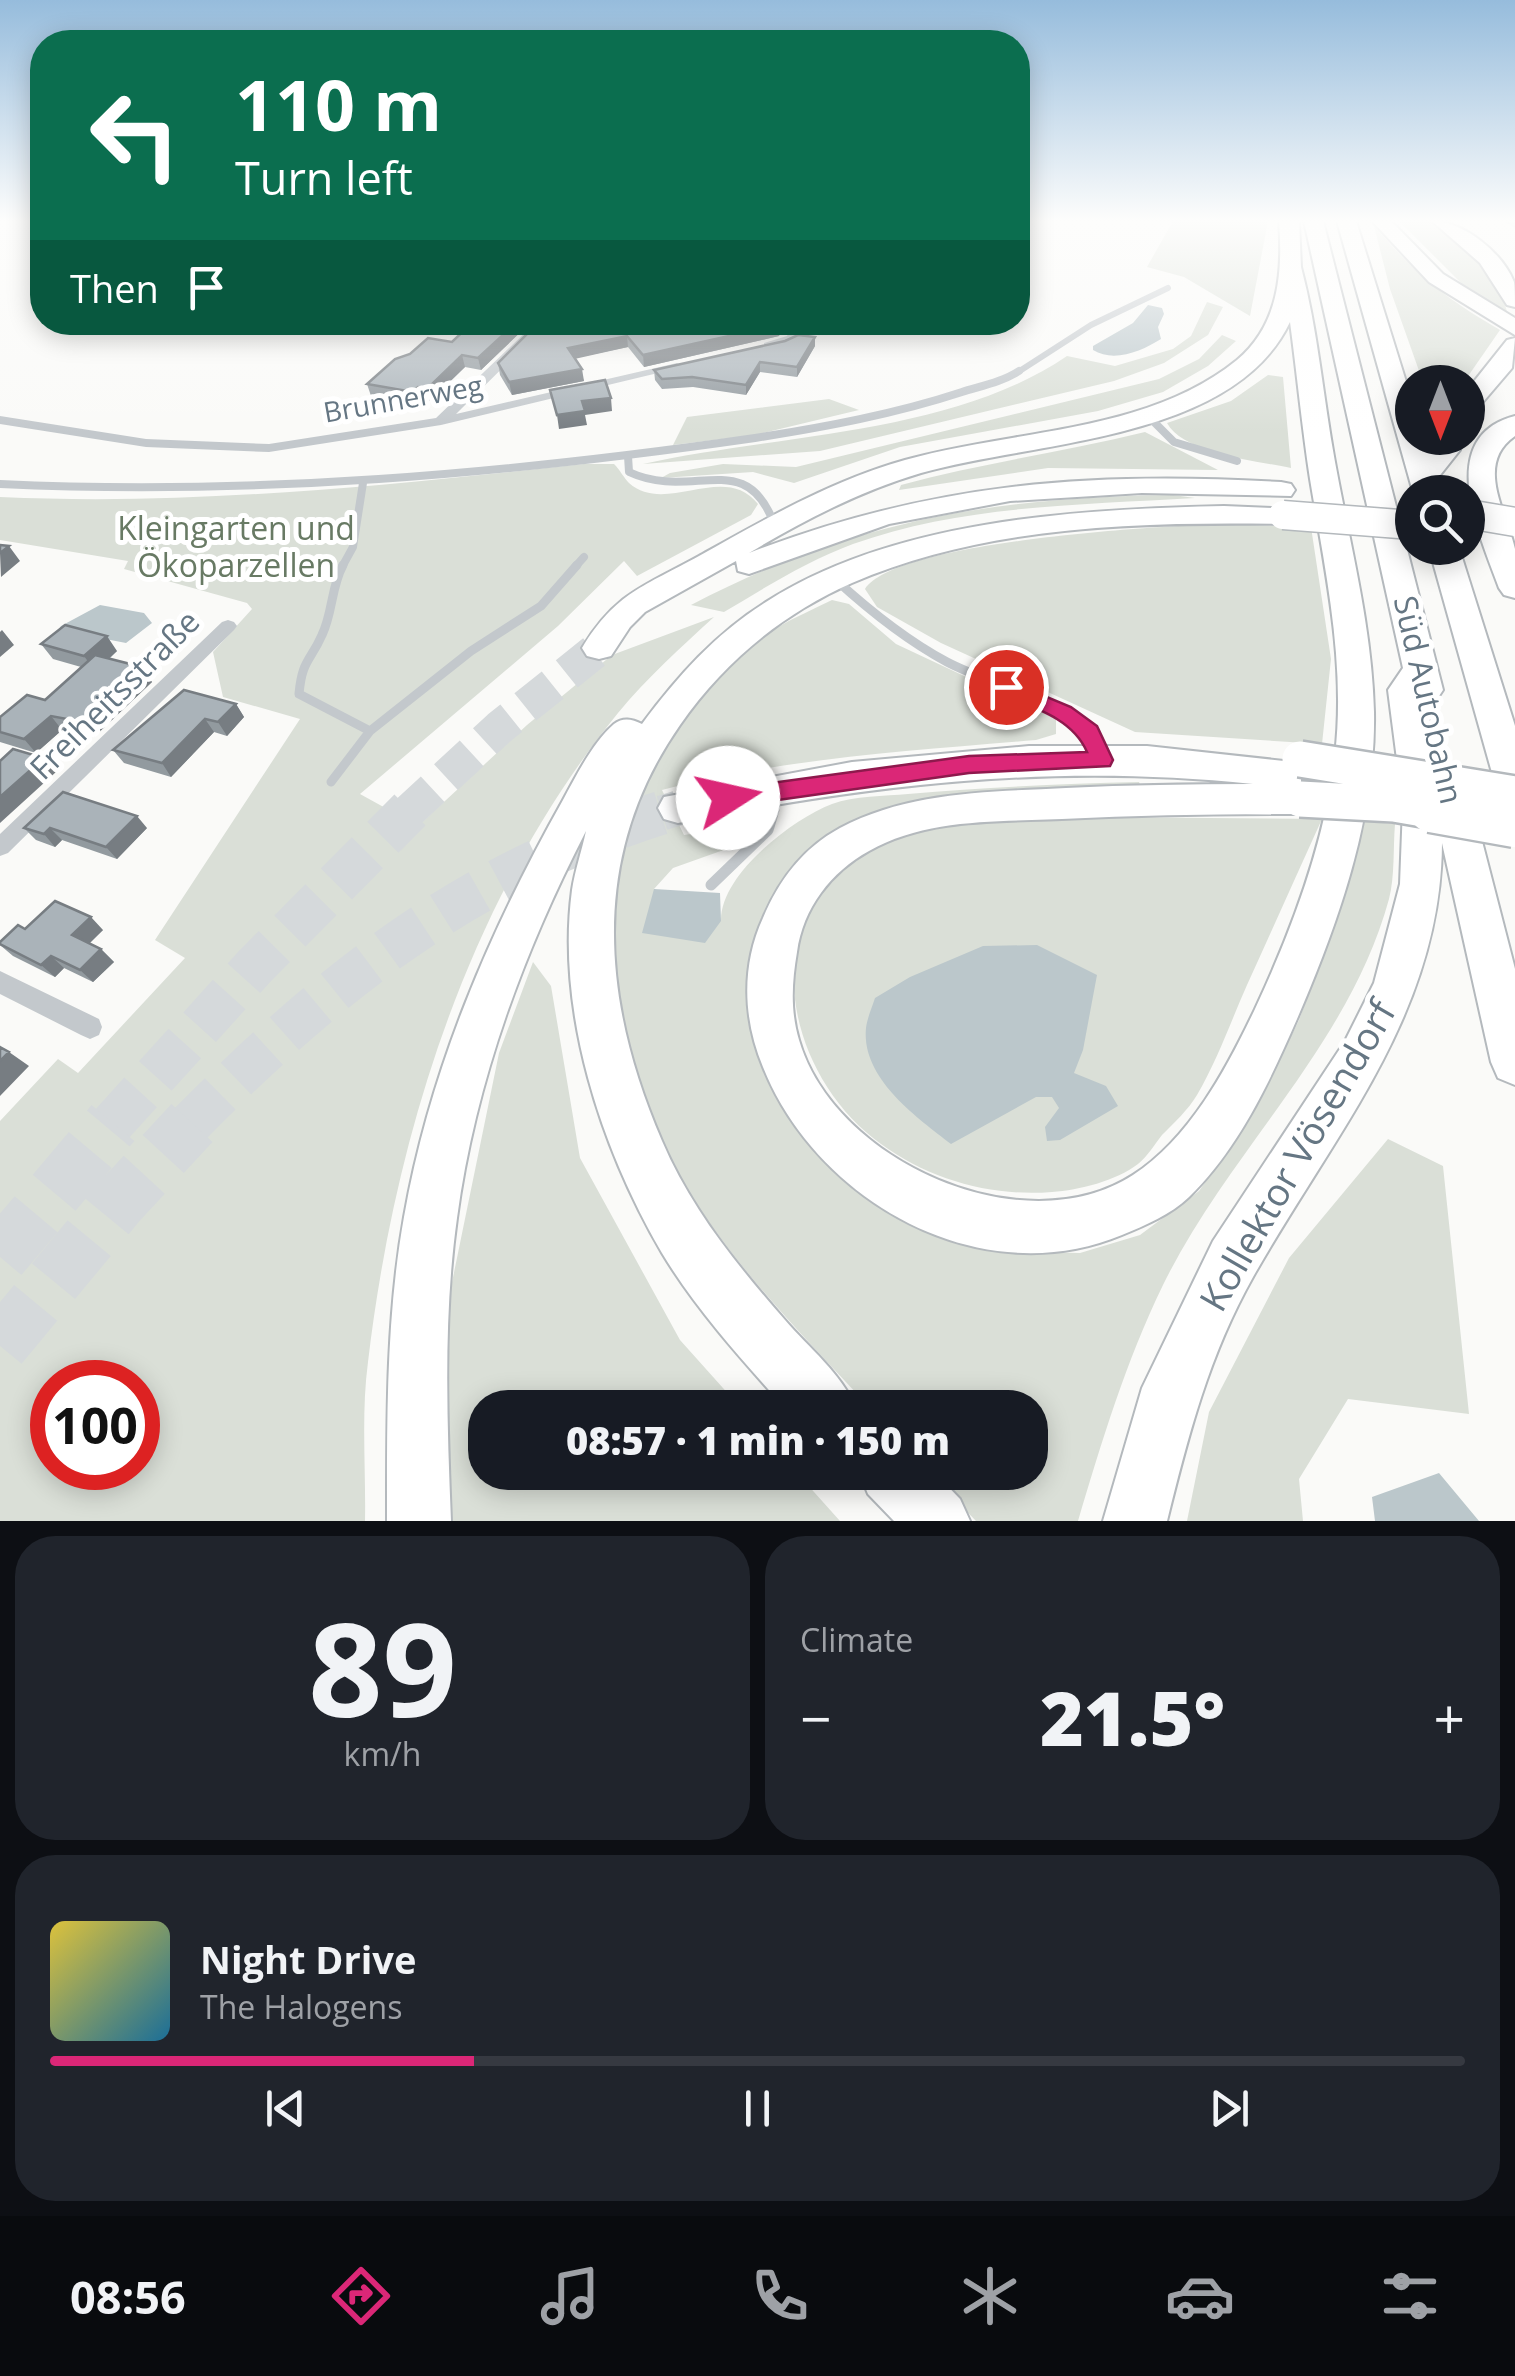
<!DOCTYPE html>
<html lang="en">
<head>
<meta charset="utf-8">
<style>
  body { margin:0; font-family:"Open Sans",sans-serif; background:#20242c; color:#f1f3f6; height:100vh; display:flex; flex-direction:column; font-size:38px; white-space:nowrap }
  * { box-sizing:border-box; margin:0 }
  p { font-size:32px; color:#9ea1a6 }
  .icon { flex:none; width:55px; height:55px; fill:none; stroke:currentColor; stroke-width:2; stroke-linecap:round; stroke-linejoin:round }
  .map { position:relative; height:1521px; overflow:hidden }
  .drawer { display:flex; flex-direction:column; gap:15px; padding:15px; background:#0d0f14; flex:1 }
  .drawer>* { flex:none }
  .banner { position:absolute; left:30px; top:30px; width:1000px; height:305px; border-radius:40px; box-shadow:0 5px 25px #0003; background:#0b6e4f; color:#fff; overflow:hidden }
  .needle { width:65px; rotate:180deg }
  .controls { position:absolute; left:1395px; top:365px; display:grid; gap:20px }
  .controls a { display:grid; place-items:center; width:90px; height:90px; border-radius:50%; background:#171b24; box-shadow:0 5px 25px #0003; font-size:50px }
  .speed { position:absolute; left:30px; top:1360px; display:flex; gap:20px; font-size:50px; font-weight:700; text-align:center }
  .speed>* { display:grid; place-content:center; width:130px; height:130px; border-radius:50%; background:#171b24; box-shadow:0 5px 25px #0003; line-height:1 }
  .speed .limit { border:15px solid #d22; background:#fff; color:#111 }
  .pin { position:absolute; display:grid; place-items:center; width:85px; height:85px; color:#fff; margin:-42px; border:5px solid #fff; border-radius:50%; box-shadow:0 2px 10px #0007 }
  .me { position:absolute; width:110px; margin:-55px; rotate:80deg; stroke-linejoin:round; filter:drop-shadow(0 0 8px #0008) }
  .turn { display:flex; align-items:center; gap:35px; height:210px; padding:0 40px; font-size:45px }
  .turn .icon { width:130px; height:130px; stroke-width:2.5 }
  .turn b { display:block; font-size:70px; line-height:85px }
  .then { display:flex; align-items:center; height:95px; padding:0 40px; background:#0003; gap:20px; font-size:38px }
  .big { font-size:75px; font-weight:800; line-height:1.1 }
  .drawer .tile { flex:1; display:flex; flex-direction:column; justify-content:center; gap:15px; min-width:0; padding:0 35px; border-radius:40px; background:#20242c }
  .drawer .dial { align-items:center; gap:0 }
  .dial b { font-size:130px; line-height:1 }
  .song { display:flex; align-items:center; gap:30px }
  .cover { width:120px; height:120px; border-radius:15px; background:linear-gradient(135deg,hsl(50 70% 55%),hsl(200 70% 35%)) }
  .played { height:10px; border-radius:5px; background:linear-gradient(90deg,#db2777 30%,#363941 30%) }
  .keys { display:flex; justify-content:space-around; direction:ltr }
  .heat { display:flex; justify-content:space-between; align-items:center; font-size:55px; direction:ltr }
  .drawer .tiles { flex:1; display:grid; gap:15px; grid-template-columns:1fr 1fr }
  .tile:last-child { grid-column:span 2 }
  .trip { position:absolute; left:468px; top:1390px; width:580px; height:100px; border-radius:40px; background:#171b24; box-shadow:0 5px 25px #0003; font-weight:800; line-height:100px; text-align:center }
  .menu { display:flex; height:160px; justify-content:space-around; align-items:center; background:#090b0e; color:#9ea1a6 }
  .menu .icon { width:70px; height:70px }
  .menu .active { color:#db2777 }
  .menu b { font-size:45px; color:#f1f3f6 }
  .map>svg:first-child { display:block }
  .green { fill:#dadfd7; fill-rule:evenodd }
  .water { fill:#bbc7cb }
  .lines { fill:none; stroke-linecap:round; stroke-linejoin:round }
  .motorway-tunnel-far2 { stroke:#d5d9db; stroke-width:35; stroke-dasharray:35 18; stroke-linecap:butt }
  .motorway-tunnel-far1 { stroke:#d5d9db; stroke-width:44; stroke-dasharray:44 22; stroke-linecap:butt }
  .motorway-tunnel { stroke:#d5d9db; stroke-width:56; stroke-dasharray:56 28; stroke-linecap:butt }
  .motorway-casing { stroke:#b4b9bd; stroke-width:4 }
  .service-far3 { stroke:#c3c8cc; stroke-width:6 }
  .service-far2 { stroke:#c3c8cc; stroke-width:8 }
  .service-far1 { stroke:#c3c8cc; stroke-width:9 }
  .service { stroke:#c3c8cc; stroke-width:11 }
  .minor { fill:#c3c8cc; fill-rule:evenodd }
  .motorway { fill:#fff; fill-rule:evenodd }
  .motorway-bridge-far2-casing { stroke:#b4b9bd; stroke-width:31; stroke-linecap:butt }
  .motorway-bridge-far1-casing { stroke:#b4b9bd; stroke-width:40; stroke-linecap:butt }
  .motorway-bridge-casing { stroke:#b4b9bd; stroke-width:49; stroke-linecap:butt }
  .motorway-bridge-far2 { stroke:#fff; stroke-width:28 }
  .motorway-bridge-far1 { stroke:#fff; stroke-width:35 }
  .motorway-bridge { stroke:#fff; stroke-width:44 }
  .wall { fill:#929a9f }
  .shaded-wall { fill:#777d82 }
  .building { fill:#aab3b9; stroke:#777d82; stroke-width:2.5 }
  .route { fill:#db2777; stroke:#8e194d; stroke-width:2.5 }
  .labels { text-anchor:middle; stroke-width:10; stroke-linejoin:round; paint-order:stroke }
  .far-street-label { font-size:28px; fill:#657683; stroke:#fff }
  .park-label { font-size:32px; fill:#687a64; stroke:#fff }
  .street-label { font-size:32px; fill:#657683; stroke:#fff }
  .near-street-label { font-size:38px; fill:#657683; stroke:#fff }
</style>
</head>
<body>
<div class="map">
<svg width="1515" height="1521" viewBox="0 0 1515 1521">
  <rect width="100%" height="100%" fill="#fafaf8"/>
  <!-- green -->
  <path class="green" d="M1173,221H1268L1250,316L1184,277L1147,267Z
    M1399,221C1409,221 1423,218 1432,221C1461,230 1502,284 1507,312L1464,286Z
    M1374,226C1418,276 1442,296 1500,330L1464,382H1423L1390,289Z
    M1207,302L1223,307L1208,335L1164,363L1114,381L820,451L643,464C778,434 951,435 1067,356L1115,366L1173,349L1191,336Z
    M1222,335L1236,341L1208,366L1163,392L1098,411L900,447L794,483L753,472L661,478L670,473L723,464L796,467L1159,379L1199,359Z
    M1268,375L1283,377L1291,468C1258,461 1184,454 1167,423L1231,401Z
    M829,399L859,410L755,435L673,445L687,417Z
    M1145,432L1218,470L1048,468L899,490L901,485C981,463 1064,452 1145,432Z
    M584,464H614C620,470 624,478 629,483C666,516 724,461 758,504L751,515L637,576L624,561L558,626L360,794L418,826L527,725L612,655L714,617C680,648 647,678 618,713C470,895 395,1133 368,1362C361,1414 366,1469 365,1521H0V1121L58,1059L78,1073L185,958L155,940L300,719L223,697L213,652L252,609L247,603L124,569L128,561L0,540V497C196,506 389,485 584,464ZM52,1382H138V1468H52Z
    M1173,495L1195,498C1081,505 961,505 853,544C807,561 766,587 724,612L691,605C850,521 995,497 1173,495Z
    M1221,524L1311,527L1331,659L1322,744L1135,732L941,643L877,607L865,589C897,541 1159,526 1221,524Z
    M832,600L849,604L896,644L1056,719V734L1036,740C911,751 784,758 662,790L684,835L737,827L732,847L673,868L654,889L721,921C720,875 791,820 832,804C854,796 885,796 908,794C986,787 1062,784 1139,782L1141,787L917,803L758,943L839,1173L916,1227L994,1251L1080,1253L1140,1235L1199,1191L1254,1111L1299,1020L1334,926L1361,821L1395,824C1393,848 1395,876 1389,899C1349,1046 1228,1152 1163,1285C1126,1361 1102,1441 1078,1521H976L930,1473L1030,1472V1408L869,1407C797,1329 727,1260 674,1167C654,1132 641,1091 630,1053C613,993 601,921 616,859C637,770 700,677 778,627C795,617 814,609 832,600Z
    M1082,817L1322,819C1297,874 1272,930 1247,985C1231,1021 1217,1061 1197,1095C1188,1110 1174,1123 1162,1135C1155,1144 1147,1157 1138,1164C1116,1181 1079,1190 1052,1192C993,1197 930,1180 881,1144C786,1076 751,920 867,852C928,816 1013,822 1082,817Z
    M533,962L551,986L580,1158L680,1340L740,1407L485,1408V1472L797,1473L840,1521H448L442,1481L450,1292L499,1053Z
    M1388,1139L1443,1166L1469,1414L1348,1399L1299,1479L1303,1521H1187L1209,1412L1289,1258Z"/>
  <!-- water -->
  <path class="water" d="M1148,305L1162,308L1164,314L1158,327L1161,339C1142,351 1114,363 1093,350V346L1133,323Z
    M100,605L144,613L152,623L126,643L90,636L55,635L61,626Z
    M654,889L720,893L721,921L705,943L642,933Z
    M1037,945L1097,975L1083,1050L1074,1073L1106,1086L1118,1106L1060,1140L1047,1141L1045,1127L1059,1108L1052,1097H1036L951,1144C916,1117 861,1078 866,1028C867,1019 872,1007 875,998L910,977L983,946Z
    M1439,1473L1479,1521H1375L1372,1497Z"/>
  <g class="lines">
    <!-- motorway-tunnel-far2 -->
    <path class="motorway-tunnel-far2" d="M407,813L499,728L599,648
      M662,813L678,808"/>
    <!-- motorway-tunnel-far1 -->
    <path class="motorway-tunnel-far1" d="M111,1125L255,966L410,810
      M189,1125C333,979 470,871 670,810"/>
    <!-- motorway-tunnel -->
    <path class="motorway-tunnel" d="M0,1257L113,1123
      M0,1346L119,1202L192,1123"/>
    <!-- motorway casing -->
    <g class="motorway-casing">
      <path id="motorway" d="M1279,221H1299L1301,267C1318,331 1323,397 1335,462C1350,545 1372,627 1374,712C1376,817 1338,924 1297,1019C1269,1083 1239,1148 1189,1197C1170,1215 1146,1225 1122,1235C981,1294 817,1202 763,1067C743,1019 741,966 763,918C779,880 803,848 840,828C910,791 989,792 1066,788C1128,785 1191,784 1253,784C1054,763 873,784 678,823L664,819L658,808L664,797L852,762L1029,746H1147L1312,764L1318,774L1307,786L1314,788L1319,799L1314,810L1300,814C1221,814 1142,815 1062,819C998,822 927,818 869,851C831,872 803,908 797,952C792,981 790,1010 799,1040C834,1161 1023,1246 1133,1175C1190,1138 1227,1068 1255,1009C1292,930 1325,842 1335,755C1346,663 1325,570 1310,479C1302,427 1297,374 1290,322C1233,442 1032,441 921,473C860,491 803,521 749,553C931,483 1087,471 1281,482L1291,484L1295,490L1291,496L1142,493L1010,501L889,524L749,574L738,571L736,561L645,612L630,627L611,656L599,659L587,656L582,648C616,592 645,586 699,556C765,519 831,481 905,460C1013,429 1146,434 1237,360C1279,325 1283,272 1279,221Z
        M1304,221H1323L1443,690L1437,699L1426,702L1438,776L1449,772L1463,777L1468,787L1515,969V1085L1498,1078L1491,1062L1442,843C1441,1015 1333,1135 1253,1277C1209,1355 1188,1436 1167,1521H1103L1142,1388L1213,1241L1345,1041L1374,983L1400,884L1403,806L1388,690L1403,668Z
        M1337,221H1356L1412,401V438H1424L1429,454L1437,438H1463L1460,450L1437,479L1441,492H1413Z
        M1372,221H1391L1443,274L1515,318V335L1429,282Z
        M1432,221C1463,221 1502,252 1514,282C1515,289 1515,299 1515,307L1507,305L1480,263Z
        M1515,338L1512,368L1477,409L1468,411V389L1507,340Z
        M1515,416V436C1474,464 1507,513 1515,549C1515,564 1515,583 1515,598L1504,595L1499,588C1481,538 1433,437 1515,416Z
        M1224,506L1293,509L1298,515L1293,521L1283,524C1141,522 985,525 852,583C782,614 724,662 680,725C589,855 601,1000 662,1141C691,1209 737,1265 785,1320C809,1348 841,1373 856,1408H785C742,1360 695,1308 662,1253C601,1148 556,1012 572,890C575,870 582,850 586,831C524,951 475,1083 457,1218C443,1317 447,1421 451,1521H387C387,1421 386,1317 404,1217C430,1069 490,930 563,800C576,776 593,742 614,724C623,717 632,719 642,724C677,677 716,633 766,602C893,520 1077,509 1224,506Z
        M1429,548H1459L1515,726V802L1501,797L1496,787Z
        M859,1472H934L960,1499L970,1521H894L868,1494Z"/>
    </g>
    <!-- service-far3 -->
    <path class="service-far3" d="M1015,374L1091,325L1168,288"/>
    <!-- service-far2 -->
    <path class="service-far2" d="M1146,414L1174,442L1237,461
      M628,456L629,472C693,502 746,445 775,526
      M0,484C254,496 504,474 755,438C825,427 895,414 962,392C981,386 1002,382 1019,371
      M342,567L353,547L363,483
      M575,567L584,557"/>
    <!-- service-far1 -->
    <path class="service-far1" d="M343,565C331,587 333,612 322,635C310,662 302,660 299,694L370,731L471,651L541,606L577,565
      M836,580C870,611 906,640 947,662C1000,690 1073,697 1100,755
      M331,782L370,731
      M773,813L780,792"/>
    <!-- service -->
    <path class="service" d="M711,885L768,830L774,810"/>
    <!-- minor -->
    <path class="minor" d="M1503,221H1515V228Z
      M536,322H549L456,414L677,363L683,367L441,425L269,452L146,447L0,424V416L146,439L269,444L436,418Z
      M794,322H806L796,341L764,349V343L787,336Z
      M228,620L234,622L237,626L234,630L8,853L0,856V834L222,622Z
      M0,971L99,1019L102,1027L99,1035L90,1039L81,1035L0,994Z"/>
    <!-- motorway -->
    <use href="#motorway" class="motorway"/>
    <!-- motorway-bridge-far2 casing -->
    <g class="motorway-bridge-far2-casing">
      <path id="motorway-bridge-far2" d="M1468,514L1515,522
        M1283,515L1412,525"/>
    </g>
    <!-- motorway-bridge-far1 casing -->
    <g class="motorway-bridge-far1-casing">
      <path id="motorway-bridge-far1" d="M1300,759L1515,794
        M1300,799L1394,804L1446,813"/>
    </g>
    <!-- motorway-bridge casing -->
    <g class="motorway-bridge-casing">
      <path id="motorway-bridge" d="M1431,810L1515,825"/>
    </g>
    <!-- motorway-bridge-far2 -->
    <use href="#motorway-bridge-far2" class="motorway-bridge-far2"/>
    <!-- motorway-bridge-far1 -->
    <use href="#motorway-bridge-far1" class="motorway-bridge-far1"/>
    <!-- motorway-bridge -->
    <use href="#motorway-bridge" class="motorway-bridge"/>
  </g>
  <!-- wall -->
  <path class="wall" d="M473,322H531L481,370L465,367L430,401L421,399L417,404L371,396L367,384L452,342Z
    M539,322L779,336L644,367L628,347L575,358L584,381L512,395L500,375L498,363Z
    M815,346L797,377L760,372L746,395L693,387L662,389L655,380L654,370Z
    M41,644L117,651L109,659L152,682L94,737L62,730L36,753L0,742V717L45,700L81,667L53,659Z
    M236,704L244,717L227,736L214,732L171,777L124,763L113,750Z
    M24,828H147L117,859L62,840L55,847L36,840Z
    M25,929L103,930L89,943L101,949L114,962L93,982L64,968L55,977L13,956L0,945Z"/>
  <!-- shaded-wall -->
  <path class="shaded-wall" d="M517,322H531L481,370L478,358Z
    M780,322H788L779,336L644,367L643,355Z
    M627,336L628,347L570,360L568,348Z
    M815,337V346L797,377V367Z
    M462,355L465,367L430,401L427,389Z
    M760,362V372L746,395V385Z
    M582,369L584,381L512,395L509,382Z
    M418,387L421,399L417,404L413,392Z
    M611,398L612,411L585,415L587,425L559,429L557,415L582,401Z
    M9,546L20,561L1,577L0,553Z
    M2,630L14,645L0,657V632Z
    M107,636L117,651L95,671L84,656Z
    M142,667L152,682L94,737L83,722Z
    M236,704L244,717L227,736L218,722Z
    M51,716L62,730L36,753L24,739Z
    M205,719L214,732L171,777L162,763Z
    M44,758L56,772L0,823V797Z
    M137,816L147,828L117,859L106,847Z
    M50,828L62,840L55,847L44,834Z
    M91,917L103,930L85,948L72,935Z
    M101,949L114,962L93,982L80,970Z
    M51,956L64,968L55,977L41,965Z
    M9,1052L29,1066L0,1096V1061Z"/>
  <!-- building -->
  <path class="building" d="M473,322H517L478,358L462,355L427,389L418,387L413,392L367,384L395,359L410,354L428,338L452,342Z
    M539,322H780L779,325L643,355L627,336L568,348L582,369L509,382L498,363Z
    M798,335L815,337L797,367L760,362L746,385L692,377L662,379L654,370L785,341Z
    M605,380L611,398L582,401L585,411L557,415L550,390Z
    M0,545L9,546L0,553Z
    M65,625L107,636L84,656L41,644Z
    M95,655L142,667L83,722L51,716L24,739L0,732V717L27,695L45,700Z
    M184,690L236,704L218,722L205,719L162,763L113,750Z
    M13,749L44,758L0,797V761Z
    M63,792L137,816L106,847L50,828L44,834L24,828Z
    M55,901L91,917L72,935L101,949L80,970L51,956L41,965L0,944V942L18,925L25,929Z
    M0,1047L9,1052L0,1061Z"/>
  <!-- sky -->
  <linearGradient id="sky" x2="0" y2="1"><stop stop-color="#96bcdc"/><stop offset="0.51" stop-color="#fdfdfc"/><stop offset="1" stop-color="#fdfdfc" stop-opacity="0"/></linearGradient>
  <rect width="1515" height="433" fill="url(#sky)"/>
  <!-- route -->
  <path class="route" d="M1006,680L1071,707L1097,726L1113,760L1110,766L969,773L728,807L717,798L728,789L969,756L1087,752C1072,717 1031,707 998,693L995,687Z"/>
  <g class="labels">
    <!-- far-street labels -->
    <g class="far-street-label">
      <text transform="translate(403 399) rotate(-10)" y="10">Brunnerweg</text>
    </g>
    <!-- park labels -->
    <g class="park-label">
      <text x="236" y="540">Kleingarten und<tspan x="236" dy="37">Ökoparzellen</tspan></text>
    </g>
    <!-- street labels -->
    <g class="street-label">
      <text transform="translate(115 695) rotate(-45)" y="11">Freiheitsstraße</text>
      <text transform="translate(1428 700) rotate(77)" y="11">Süd Autobahn</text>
    </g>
    <!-- near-street labels -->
    <g class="near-street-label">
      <text transform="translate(1298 1156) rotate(-60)" y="13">Kollektor Vösendorf</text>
    </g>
  </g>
</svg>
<div class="controls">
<a><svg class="needle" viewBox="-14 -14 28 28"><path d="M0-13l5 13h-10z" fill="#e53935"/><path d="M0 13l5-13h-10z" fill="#9ea1a6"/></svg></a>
<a><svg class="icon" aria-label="search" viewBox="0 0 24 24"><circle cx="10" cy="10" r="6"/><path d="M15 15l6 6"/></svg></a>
</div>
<div class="speed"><div class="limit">100</div></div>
<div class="pin" style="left:1006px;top:687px;background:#d93025"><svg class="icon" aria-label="arrive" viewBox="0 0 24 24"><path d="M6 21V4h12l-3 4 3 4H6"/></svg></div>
<svg class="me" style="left:728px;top:798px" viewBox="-20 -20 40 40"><circle r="19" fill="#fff"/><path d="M0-13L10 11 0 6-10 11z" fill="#db2777"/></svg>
<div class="trip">08:57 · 1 min · 150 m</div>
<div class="banner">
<div class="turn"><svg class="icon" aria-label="left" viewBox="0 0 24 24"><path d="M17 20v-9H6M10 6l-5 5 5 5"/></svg><div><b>110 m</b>Turn left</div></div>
<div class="then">Then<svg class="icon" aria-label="arrive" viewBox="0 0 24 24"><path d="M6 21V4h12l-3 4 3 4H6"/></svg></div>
</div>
</div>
<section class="drawer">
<div class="tiles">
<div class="tile dial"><b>89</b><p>km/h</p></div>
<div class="tile"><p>Climate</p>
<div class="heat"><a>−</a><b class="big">21.5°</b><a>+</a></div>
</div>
<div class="tile">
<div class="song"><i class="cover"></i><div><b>Night Drive</b><p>The Halogens</p></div></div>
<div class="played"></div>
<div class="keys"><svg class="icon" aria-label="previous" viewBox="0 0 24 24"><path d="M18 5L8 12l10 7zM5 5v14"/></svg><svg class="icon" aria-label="pause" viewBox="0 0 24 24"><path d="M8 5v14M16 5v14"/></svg><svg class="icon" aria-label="next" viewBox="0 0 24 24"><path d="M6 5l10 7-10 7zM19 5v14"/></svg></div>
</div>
</div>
</section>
<nav class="menu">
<b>08:56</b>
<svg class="icon active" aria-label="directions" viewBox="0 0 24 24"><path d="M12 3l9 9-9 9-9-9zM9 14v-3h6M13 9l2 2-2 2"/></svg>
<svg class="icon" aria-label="music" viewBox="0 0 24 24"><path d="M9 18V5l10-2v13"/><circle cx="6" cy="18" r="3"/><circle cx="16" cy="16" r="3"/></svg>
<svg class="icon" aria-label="phone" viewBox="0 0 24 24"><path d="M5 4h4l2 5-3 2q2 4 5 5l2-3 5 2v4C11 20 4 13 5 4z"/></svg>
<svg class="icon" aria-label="climate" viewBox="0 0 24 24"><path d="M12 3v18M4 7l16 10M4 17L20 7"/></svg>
<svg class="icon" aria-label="car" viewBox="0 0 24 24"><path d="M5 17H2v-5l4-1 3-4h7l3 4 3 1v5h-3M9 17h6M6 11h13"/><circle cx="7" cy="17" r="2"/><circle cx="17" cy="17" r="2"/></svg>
<svg class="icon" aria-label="filters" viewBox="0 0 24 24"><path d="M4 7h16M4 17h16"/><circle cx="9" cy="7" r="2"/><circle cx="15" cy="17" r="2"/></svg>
</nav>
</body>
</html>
